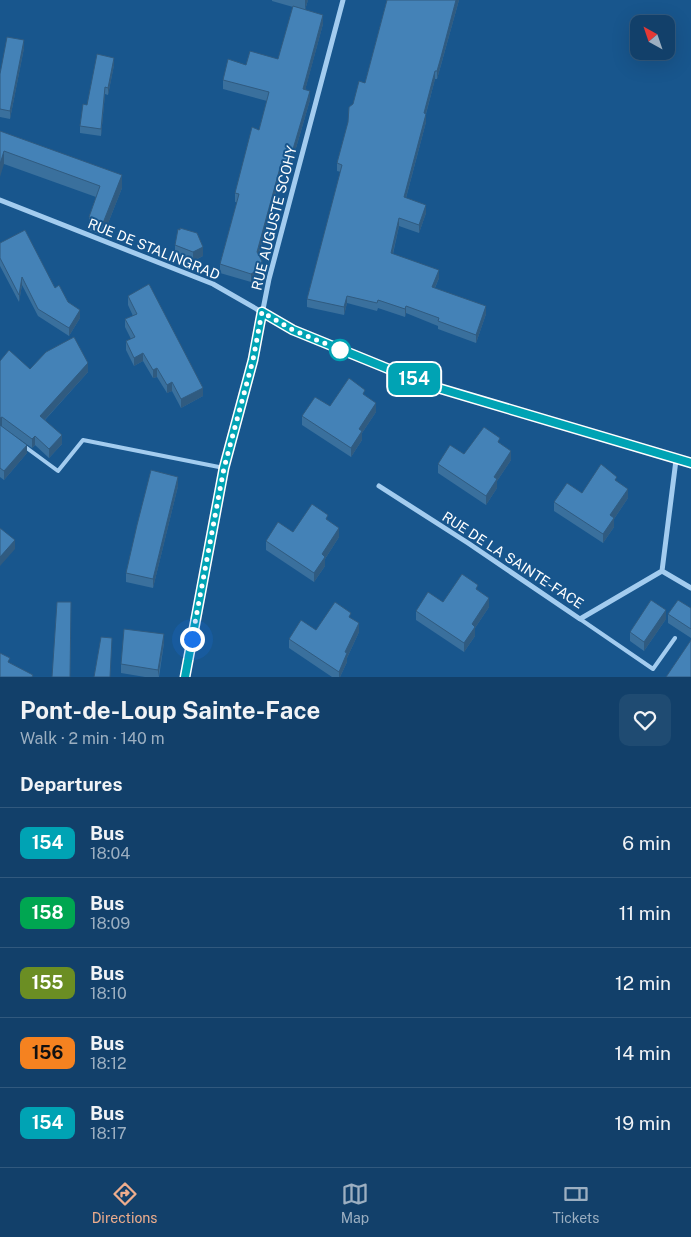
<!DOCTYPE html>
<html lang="en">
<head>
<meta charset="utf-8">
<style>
  :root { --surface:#12406a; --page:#1f4b72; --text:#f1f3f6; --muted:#9cafc1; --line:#31597e; --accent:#eead8d }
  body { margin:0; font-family:"Public Sans",sans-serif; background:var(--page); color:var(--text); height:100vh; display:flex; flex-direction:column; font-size:19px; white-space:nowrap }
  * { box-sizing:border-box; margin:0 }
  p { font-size:16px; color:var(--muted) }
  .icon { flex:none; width:28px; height:28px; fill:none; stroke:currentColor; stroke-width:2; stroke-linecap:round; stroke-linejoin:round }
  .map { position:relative; height:677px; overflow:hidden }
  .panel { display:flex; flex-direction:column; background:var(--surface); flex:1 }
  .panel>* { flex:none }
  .badge { padding:0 10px; border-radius:8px; font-size:18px; line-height:32px }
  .needle { width:32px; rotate:320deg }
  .fabs { position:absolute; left:630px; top:15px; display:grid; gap:10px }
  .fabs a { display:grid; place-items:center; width:45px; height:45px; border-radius:10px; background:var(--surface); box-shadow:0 5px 20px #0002,0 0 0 1px var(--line); font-size:25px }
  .you { position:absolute; width:25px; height:25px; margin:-12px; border:4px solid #fff; border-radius:50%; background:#1a73e8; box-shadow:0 0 0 8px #1a73e833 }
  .map>.badge { position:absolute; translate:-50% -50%; box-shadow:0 0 0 2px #fff }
  h2 { padding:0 20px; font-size:19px; line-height:45px }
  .round { display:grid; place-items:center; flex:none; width:52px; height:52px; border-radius:10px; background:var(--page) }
  .head { display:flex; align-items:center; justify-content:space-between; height:85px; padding:0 20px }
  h1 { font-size:24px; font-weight:700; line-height:38px }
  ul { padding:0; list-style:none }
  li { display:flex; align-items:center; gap:15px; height:70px; padding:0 20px; border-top:1px solid var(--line) }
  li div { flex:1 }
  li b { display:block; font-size:19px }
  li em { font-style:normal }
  li .badge { min-width:55px; font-weight:700; text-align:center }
  .tab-bar { display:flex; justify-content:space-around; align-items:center; height:70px; border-top:1px solid var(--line); background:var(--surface); font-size:14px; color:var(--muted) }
  .tab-bar a { display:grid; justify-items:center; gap:2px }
  .tab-bar .selected { color:var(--accent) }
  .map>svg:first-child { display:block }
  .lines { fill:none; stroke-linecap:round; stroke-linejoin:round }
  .lane { stroke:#a3ccef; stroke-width:4 }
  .street { stroke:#a3ccef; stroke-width:5 }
  .wall { fill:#3a709d }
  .shaded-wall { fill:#305b80 }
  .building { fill:#4482b7; stroke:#305b80 }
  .line-casing { stroke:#fff; stroke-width:11 }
  .line { stroke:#00a3b4; stroke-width:8 }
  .walk { stroke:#fff; stroke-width:5; stroke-dasharray:0 9 }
  .stop-dot { fill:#fff; stroke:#00a3b4; stroke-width:2.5 }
  .labels { text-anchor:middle; stroke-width:4; stroke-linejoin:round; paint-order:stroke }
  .street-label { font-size:14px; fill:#fff; stroke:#18568d }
</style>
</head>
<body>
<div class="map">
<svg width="691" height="677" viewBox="0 0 691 677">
  <rect width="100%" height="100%" fill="#18568d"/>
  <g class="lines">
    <path class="lane" d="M24,446L58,471L83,440L224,468
      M580,619L653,669L675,638"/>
    <path class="street" d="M0,200L213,284L293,330L427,385L691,463
      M676,460L662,571L691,588
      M379,486L468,543L580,619L662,571
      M185,677L224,468L253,360L269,279L343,0"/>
  </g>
  <path class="wall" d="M272,0H308L305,10L323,24L305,90L310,100L296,148L288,175L281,173L259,255L262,270L259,278L251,282L220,273V264L237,202H235V193L259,130L267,101L223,89V80L278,59L293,7L272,1Z
    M387,0H459L441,65L437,79H435L426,114V122L406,198L426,213L419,233L399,226L393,254L439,278L435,288L486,314L476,343L438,329V326L406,313L405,317L378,308L377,311L347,303L344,315L307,307V299L341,172L337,171V163L353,104L365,83Z
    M24,48L10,119L0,117V74Z
    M114,65L108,95L105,94L101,136L80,133V126L87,105Z
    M0,131L122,188L103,236L89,230V217L96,197L4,164Z
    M0,243L55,288L80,318L69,336L38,316L22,285L19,302L0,266Z
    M175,245L203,256L193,261L175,254Z
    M128,296L203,396L181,408L172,391L167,393L157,377L153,378L143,361L134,366L126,350V341L131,339L125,327V319L133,316L128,305Z
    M0,361L30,369L88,372L45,420L62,444L49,458L35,445L32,448L1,426L27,453L4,480L0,477Z
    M365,395L376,412L362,433V440L351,457L302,425V416Z
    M500,443L511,460L497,481V488L486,505L438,473V464L464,454Z
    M617,482L628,498L614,519V527L603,543L554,511V502Z
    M178,486L153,588L126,582V573Z
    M328,520L339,537L325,559V566L314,582L266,550V541Z
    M478,590L489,607L475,628V636L464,652L416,620V611Z
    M691,608V638L668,623V614Z
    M351,618L359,632L347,658V662L340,677H332L289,648V639Z
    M666,619L644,651L630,641V632Z
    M164,643L159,677H145L121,673V664Z"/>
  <path class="shaded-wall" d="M305,0H308L305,10Z
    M456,0H459L437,79V71Z
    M323,15V24L303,98V89Z
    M24,40V48L10,119V111Z
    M114,58V65L108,95V88Z
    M435,71V79L424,121V113Z
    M105,87V94L101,136V129Z
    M310,91V100L288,175V166Z
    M426,114V122L404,205V197Z
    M4,151V164L0,177V164Z
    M281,164V173L257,260V252Z
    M122,175V188L103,236V223Z
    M426,205V213L419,233V225Z
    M399,218V226L391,261V253Z
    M203,247V256L193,261V252Z
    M262,261V270L259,278L251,282V274Z
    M439,270V278L432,294V287Z
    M22,277V285L19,302V295Z
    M347,296V303L344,315V307Z
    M406,306V313L405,317V309Z
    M486,306V314L476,343V335Z
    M80,310V318L69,336V328Z
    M143,353V361L134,366V358Z
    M88,363V372L40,425V416Z
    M157,368V377L153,378V370Z
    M172,382V391L167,393V385Z
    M203,388V396L181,408V399Z
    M376,403V412L362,433V440L351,457V448L359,429Z
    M2,417V426H0V418Z
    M62,435V444L49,458V449Z
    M35,436V445L32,448V439Z
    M27,445V453L4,480V471Z
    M511,451V460L497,481V488L486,505V496L494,477Z
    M178,477V486L153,588V579Z
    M628,489V498L614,519V527L603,543V534L610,515Z
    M339,528V537L325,559V566L314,582V573L322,554Z
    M15,540V549L0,566V557Z
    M489,598V607L475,628V636L464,652V643L472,624Z
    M666,610V619L644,651V642Z
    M359,623V632L347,658V662L340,677H339V672L345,652Z
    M164,634V643L158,677V670Z"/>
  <path class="building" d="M387,0H456L441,57L437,71H435L424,113L426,114L404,197L426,205L419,225L399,218L391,253L439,270L432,287L486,306L476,335L438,321L439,318L406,306L405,309L378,300L377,303L347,296L344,307L307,299L342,165L337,163L348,122L349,107L353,104L359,81L365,83Z
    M293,6L323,15L303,89L310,91L296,139L288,166L281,164L257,252L262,261L259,269L251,274L220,264L239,194L235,193L252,127L259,130L269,92L223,80L228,59L246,65L250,51L278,59Z
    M7,37L24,40L10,111L0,109V74Z
    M97,54L114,58L108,88L105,87L101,129L80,126L83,104L87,105Z
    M0,131L122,175L103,223L89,217L100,186L4,151L0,164Z
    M180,228L197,233L203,247L193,252L175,245L178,229L180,230Z
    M25,230L55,288L59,285L68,302L80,310L69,328L38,309L22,277L19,295L0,258V243Z
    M149,284L203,388L181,399L172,382L167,385L157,368L153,370L143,353L134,358L126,341L135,337L125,319L137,314L128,296Z
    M74,337L88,363L40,416L62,435L49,449L35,436L32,439L2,417L0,418V361L9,350L30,369L46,352Z
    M349,378L365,390L363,394L376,403L359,429L362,431L351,448L302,416L315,397L330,406Z
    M0,425L27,445L4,471L0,468Z
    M484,427L500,438L498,442L511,451L494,477L497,479L486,496L438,464L450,445L464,454Z
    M601,464L617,477L615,480L628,489L610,515L614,518L603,534L554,502L567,483L582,493Z
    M151,470L178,477L153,579L126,573L137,525Z
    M312,504L328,515L326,519L339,528L322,554L325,557L314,573L266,541L278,522L293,532Z
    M0,528L15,540L0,557Z
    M462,574L478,585L476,589L489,598L472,624L475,627L464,643L416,611L428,592L443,602Z
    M651,600L666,610L644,642L630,632Z
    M678,600L691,608V629L668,614Z
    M57,602H71L70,677H52Z
    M335,602L351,613L349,617L359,623L345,652L347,653L339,672L289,639L301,620L316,630Z
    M124,629L164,634L158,670L121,664Z
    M101,637L112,638L110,677H94Z
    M691,640V677H666Z
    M0,653L10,658L8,662L33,675L32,677H0Z"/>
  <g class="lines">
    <g class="line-casing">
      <path id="line" d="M185,677L224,468L253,360L262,312L293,330L428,385L691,463"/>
    </g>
    <use href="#line" class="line"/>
    <path class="walk" d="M192,639L224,468L253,360L262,312L293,330L343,351L340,350"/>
  </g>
  <circle class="stop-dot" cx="340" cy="350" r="10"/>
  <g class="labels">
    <g class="street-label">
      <text transform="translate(274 218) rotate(-76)" y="5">RUE AUGUSTE SCOHY</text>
      <text transform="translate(154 249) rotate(22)" y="5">RUE DE STALINGRAD</text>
      <text transform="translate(513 560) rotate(33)" y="5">RUE DE LA SAINTE-FACE</text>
    </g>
  </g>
</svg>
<div class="fabs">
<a><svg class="needle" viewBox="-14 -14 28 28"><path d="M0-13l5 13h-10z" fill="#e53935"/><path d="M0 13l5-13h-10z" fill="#9cafc1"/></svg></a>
</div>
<div class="you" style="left:192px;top:639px"></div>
<b class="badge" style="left:414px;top:379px;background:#00a3b4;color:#fff">154</b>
</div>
<section class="panel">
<div class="head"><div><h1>Pont-de-Loup Sainte-Face</h1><p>Walk · 2 min · 140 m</p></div><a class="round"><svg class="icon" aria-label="heart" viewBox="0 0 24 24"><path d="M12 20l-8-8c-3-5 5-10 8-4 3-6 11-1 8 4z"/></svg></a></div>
<h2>Departures</h2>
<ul>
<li><span class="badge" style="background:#00a3b4;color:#fff">154</span><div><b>Bus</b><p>18:04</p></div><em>6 min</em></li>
<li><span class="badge" style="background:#00a651;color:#fff">158</span><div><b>Bus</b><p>18:09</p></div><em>11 min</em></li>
<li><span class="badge" style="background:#6b8e23;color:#fff">155</span><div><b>Bus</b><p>18:10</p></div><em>12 min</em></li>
<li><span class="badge" style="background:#f58220;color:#111">156</span><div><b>Bus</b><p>18:12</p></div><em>14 min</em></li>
<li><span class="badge" style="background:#00a3b4;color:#fff">154</span><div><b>Bus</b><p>18:17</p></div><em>19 min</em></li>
</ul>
</section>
<nav class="tab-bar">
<a class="selected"><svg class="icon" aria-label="directions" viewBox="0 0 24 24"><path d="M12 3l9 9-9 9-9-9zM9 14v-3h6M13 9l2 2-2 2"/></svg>Directions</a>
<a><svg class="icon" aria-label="map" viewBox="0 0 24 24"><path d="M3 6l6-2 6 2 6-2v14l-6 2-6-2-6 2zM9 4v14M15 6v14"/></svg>Map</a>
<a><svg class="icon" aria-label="tickets" viewBox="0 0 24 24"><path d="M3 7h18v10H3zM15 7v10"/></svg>Tickets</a>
</nav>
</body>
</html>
